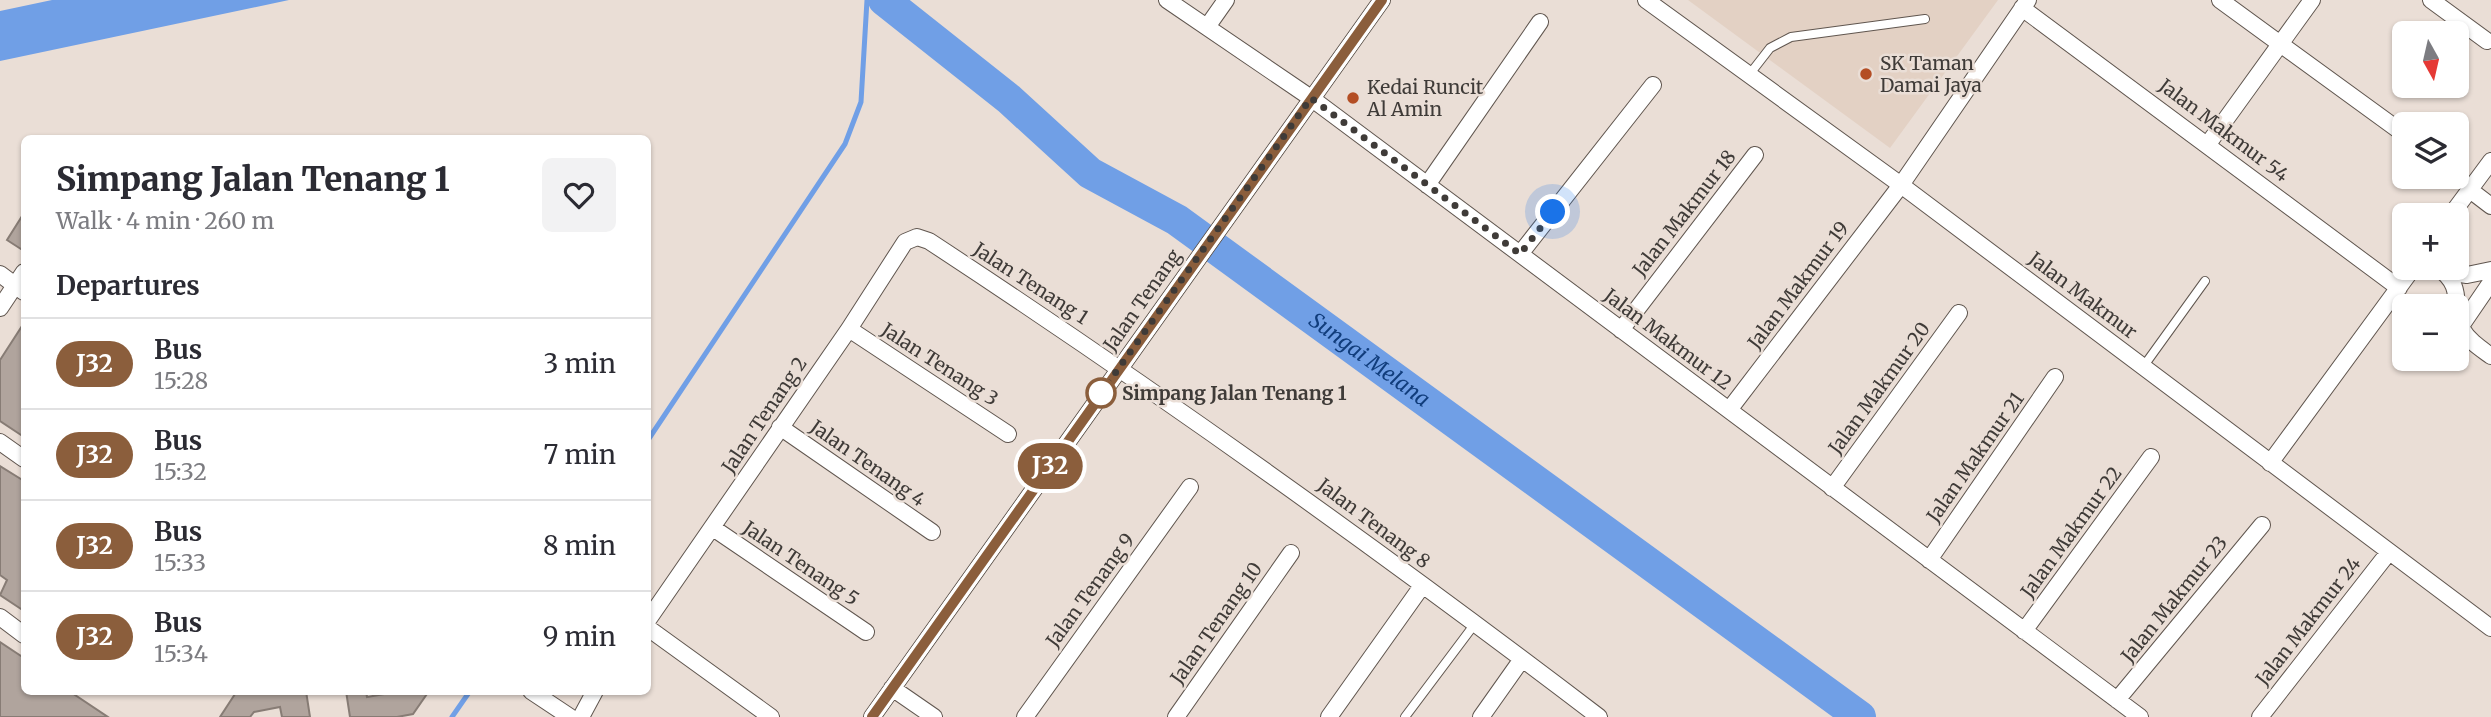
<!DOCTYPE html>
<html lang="en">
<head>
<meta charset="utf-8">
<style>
  :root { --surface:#fff; --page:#f2f2f3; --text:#2b2b33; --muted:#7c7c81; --line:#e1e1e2 }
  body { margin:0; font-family:Merriweather,serif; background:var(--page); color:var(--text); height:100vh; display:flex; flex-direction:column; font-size:26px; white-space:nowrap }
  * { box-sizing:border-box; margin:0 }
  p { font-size:23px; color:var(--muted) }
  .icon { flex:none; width:38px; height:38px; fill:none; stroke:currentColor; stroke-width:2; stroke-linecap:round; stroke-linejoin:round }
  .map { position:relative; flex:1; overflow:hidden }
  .side { position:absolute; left:21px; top:135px; width:630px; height:560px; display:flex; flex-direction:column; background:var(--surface); border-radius:10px; box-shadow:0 2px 5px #0004 }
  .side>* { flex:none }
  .badge { padding:0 14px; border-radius:23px; font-size:24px; line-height:46px }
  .needle { width:46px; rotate:172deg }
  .buttons { position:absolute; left:2392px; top:21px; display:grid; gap:14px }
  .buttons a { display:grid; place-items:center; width:77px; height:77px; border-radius:10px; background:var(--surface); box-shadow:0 2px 5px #0004; font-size:35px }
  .you { position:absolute; width:35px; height:35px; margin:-18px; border:5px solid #fff; border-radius:50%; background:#1a73e8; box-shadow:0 0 0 10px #1a73e833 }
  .map>.badge { position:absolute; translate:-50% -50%; box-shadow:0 0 0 4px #fff }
  h2 { padding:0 35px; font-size:26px; line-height:63px }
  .round { display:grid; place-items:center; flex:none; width:74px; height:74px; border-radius:10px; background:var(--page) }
  .overview { display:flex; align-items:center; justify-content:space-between; height:119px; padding:0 35px }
  h1 { font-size:33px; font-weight:800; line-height:52px }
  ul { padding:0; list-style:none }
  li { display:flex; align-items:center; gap:21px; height:91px; padding:0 35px; border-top:2px solid var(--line) }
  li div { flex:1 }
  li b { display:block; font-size:26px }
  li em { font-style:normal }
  li .badge { min-width:77px; font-weight:700; text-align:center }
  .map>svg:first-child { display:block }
  .built { fill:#e3d1c4 }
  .water { fill:#709fe6 }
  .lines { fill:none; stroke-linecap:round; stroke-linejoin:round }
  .stream { stroke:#709fe6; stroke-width:5 }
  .river { stroke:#709fe6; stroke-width:32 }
  .building { fill:#b0a49d; stroke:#877c75; stroke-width:2 }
  .lane-casing { stroke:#60564f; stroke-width:10 }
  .street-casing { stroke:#60564f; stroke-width:18 }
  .lane { stroke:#fff; stroke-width:8 }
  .street { stroke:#fff; stroke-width:16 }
  .line-casing { stroke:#fff; stroke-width:16 }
  .line { stroke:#8b5e3c; stroke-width:10 }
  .walk { stroke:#3f3b38; stroke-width:7; stroke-dasharray:0 12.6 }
  .poi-dot { fill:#b44e24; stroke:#eaded6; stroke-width:2.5 }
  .stop-dot { fill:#fff; stroke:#8b5e3c; stroke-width:3.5 }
  .labels { text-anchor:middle; stroke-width:5; stroke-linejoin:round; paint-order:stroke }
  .poi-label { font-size:19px; fill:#3f3b38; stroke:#eaded6; text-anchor:start }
  .street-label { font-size:19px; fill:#3f3b38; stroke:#eaded6 }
  .stop-label { font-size:19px; font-weight:bold; fill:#3f3b38; stroke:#eaded6; text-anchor:start }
  .water-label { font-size:21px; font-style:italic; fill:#113d7c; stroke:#eaded6 }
</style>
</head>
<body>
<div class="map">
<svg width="2491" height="717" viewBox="0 0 2491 717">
  <rect width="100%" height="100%" fill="#eaded6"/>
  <path class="built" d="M1688,0H1998L1890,148Z"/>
  <path class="water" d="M52,0H289L0,61V11Z"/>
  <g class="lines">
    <path class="stream" d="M648,440L845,144L861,102L867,0
      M452,717L470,691"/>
    <path class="river" id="s1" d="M884,0L1009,99L1090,173L1177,220L1860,717"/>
  </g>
  <path class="building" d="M24,213V251L7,240Z
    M24,323V437L0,421V360Z
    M0,466L24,481V611L0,595L7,580L0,575Z
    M0,642L24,658V691H69L108,717H0Z
    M237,691H306L310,717H282L280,707L254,712L250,717H220Z
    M346,691H366L367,697L401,691H429L413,714L397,717H350Z"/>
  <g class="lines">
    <g class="lane-casing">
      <path id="lane" d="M1749,75L1770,48L1791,37L1925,19
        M2143,367L2205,281
        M1405,717L1474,625"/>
    </g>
    <g class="street-casing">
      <path id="street" d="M1167,0L1311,98L2140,717
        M1646,0L1901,185L2491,628
        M2220,0L2404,134
        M2431,0L2487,41
        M2022,8L2399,288
        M1207,27L1226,0
        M2208,144L2312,0
        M1427,185L1540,22
        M2470,190L2491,206
        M2451,215L2491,161
        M1520,254L1653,85
        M2438,268C2466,287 2451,307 2462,329C2469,341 2480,348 2491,356
        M2442,271L2467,275L2491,270
        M0,274L24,292
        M0,308L24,272
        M2461,326L2491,282
        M849,329L1008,434
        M1621,330L1755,155
        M1729,410L1901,185L2028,0
        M780,427L932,532
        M0,442L24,459
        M2270,463L2413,268
        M1832,488L1959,313
        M713,528L866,632
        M1929,560L2055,377
        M0,617L24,635
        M648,620L849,329L905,242L917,237L929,241C1159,392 1381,551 1599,717
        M648,628L771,717
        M2024,631L2151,457
        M892,688L934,717
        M531,691L570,717
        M2117,700L2262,525
        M581,717L595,691
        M872,717L1382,0
        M1025,717L1190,487
        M1176,717L1291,553
        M1329,717L1422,586
        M1481,717L1522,659
        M2260,717L2389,552"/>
    </g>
    <use href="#lane" class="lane"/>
    <use href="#street" class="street"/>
  </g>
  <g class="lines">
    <g class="line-casing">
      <path id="line" d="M872,717L1382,0"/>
    </g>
    <use href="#line" class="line"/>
    <path class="walk" d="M1101,393L1311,98L1520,254L1553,212"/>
  </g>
  <g class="poi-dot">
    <circle cx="1866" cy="74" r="7"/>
    <circle cx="1353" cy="98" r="7"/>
  </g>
  <circle class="stop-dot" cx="1101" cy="393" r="14"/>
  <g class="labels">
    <g class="poi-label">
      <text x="1880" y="70">SK Taman<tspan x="1880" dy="22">Damai Jaya</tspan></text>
      <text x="1367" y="94">Kedai Runcit<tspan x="1367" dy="22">Al Amin</tspan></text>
    </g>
    <g class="street-label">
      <text transform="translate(2224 130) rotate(37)" y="7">Jalan Makmur 54</text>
      <text transform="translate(1684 213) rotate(-52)" y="7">Jalan Makmur 18</text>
      <text transform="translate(1031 283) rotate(33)" y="7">Jalan Tenang 1</text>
      <text transform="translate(1798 285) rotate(-53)" y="7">Jalan Makmur 19</text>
      <text transform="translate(2083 295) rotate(37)" y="7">Jalan Makmur</text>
      <text transform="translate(1142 300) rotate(-55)" y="7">Jalan Tenang</text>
      <text transform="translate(1668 339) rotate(37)" y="7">Jalan Makmur 12</text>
      <text transform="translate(940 364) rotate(33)" y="7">Jalan Tenang 3</text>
      <text transform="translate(1879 388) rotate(-54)" y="7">Jalan Makmur 20</text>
      <text transform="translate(764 415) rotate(-56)" y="7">Jalan Tenang 2</text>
      <text transform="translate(1975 457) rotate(-55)" y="7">Jalan Makmur 21</text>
      <text transform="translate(868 463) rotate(35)" y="7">Jalan Tenang 4</text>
      <text transform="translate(1374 523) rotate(37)" y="7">Jalan Tenang 8</text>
      <text transform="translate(2071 532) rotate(-54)" y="7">Jalan Makmur 22</text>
      <text transform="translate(801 563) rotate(34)" y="7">Jalan Tenang 5</text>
      <text transform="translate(1090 590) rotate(-54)" y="7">Jalan Tenang 9</text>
      <text transform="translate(2174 599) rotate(-51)" y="7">Jalan Makmur 23</text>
      <text transform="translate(2308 621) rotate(-52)" y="7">Jalan Makmur 24</text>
      <text transform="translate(1216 623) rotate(-55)" y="7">Jalan Tenang 10</text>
    </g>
    <g class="stop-label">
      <text x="1122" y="400">Simpang Jalan Tenang 1</text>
    </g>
    <g class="water-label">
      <text dy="7" stroke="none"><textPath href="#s1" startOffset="606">Sungai Melana</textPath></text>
    </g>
  </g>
</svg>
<div class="buttons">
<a><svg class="needle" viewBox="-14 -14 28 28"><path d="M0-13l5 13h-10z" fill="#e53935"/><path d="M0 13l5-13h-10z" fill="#7c7c81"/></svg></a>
<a><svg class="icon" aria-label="layers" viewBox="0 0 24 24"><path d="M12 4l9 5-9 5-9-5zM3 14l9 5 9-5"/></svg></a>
<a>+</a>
<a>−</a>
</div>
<div class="you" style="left:1553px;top:212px"></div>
<b class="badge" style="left:1050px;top:466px;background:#8b5e3c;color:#fff">J32</b>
<section class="side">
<div class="overview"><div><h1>Simpang Jalan Tenang 1</h1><p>Walk · 4 min · 260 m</p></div><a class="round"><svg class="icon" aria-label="heart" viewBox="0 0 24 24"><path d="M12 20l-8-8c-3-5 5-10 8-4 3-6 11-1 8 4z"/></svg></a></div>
<h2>Departures</h2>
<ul>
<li><span class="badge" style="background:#8b5e3c;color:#fff">J32</span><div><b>Bus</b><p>15:28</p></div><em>3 min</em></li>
<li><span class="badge" style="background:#8b5e3c;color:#fff">J32</span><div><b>Bus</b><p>15:32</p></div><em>7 min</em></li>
<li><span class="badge" style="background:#8b5e3c;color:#fff">J32</span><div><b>Bus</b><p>15:33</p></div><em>8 min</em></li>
<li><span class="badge" style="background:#8b5e3c;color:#fff">J32</span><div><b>Bus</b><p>15:34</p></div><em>9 min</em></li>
</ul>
</section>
</div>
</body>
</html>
